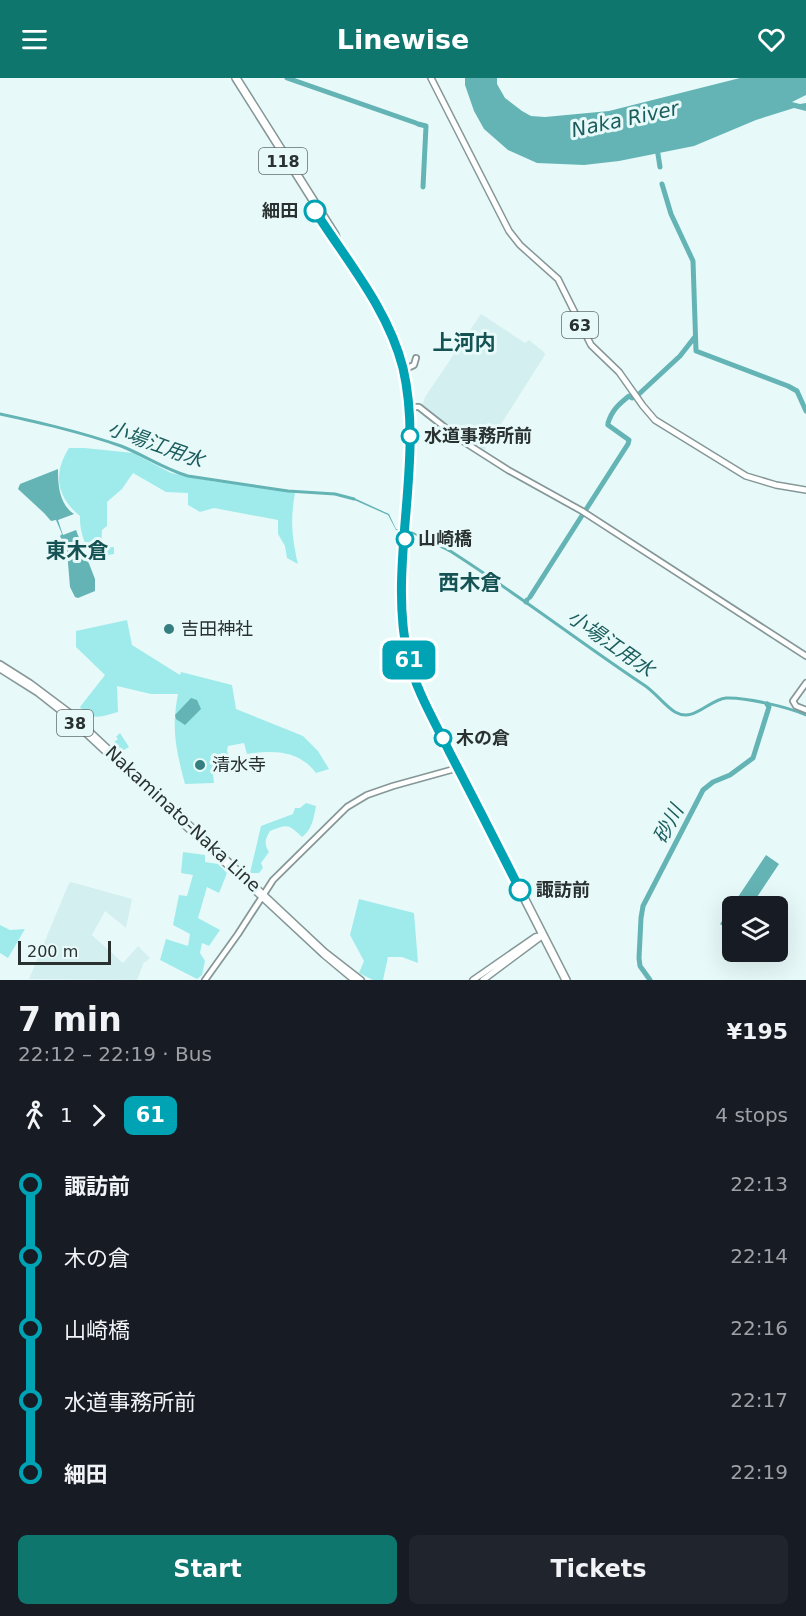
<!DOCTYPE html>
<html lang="en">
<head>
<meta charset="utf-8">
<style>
  :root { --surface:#171b24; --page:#20242c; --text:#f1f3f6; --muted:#9ea1a6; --accent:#0f766e }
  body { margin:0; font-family:"DejaVu Sans","Noto Sans JP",sans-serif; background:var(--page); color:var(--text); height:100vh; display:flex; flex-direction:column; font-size:22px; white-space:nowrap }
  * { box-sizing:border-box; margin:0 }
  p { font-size:20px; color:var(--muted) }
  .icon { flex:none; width:33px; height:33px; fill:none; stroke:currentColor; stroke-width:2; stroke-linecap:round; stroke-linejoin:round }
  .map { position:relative; height:902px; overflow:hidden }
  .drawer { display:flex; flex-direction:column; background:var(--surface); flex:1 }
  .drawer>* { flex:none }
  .badge { padding:0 12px; border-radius:9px; font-size:21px; line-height:39px }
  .tools { position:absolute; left:722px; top:818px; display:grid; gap:12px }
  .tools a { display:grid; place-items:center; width:66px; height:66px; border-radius:9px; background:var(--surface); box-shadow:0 6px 24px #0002; font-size:30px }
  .scale { position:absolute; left:18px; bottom:15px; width:93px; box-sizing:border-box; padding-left:6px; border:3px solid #2a3131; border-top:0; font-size:16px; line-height:21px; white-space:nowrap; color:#2a3131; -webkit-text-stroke:4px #e7faf9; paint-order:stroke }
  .map>.badge { position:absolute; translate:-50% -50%; box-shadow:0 0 0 3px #fff }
  .legs { display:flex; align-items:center; gap:9px; height:66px; padding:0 18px; font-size:20px }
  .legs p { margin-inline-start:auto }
  .overview { display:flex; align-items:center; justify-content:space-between; height:102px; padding:0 18px }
  h1 { font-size:33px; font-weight:700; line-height:45px }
  .action { display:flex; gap:12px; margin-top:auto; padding:12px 18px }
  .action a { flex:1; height:69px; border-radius:9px; background:var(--accent); color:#fff; font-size:24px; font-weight:700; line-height:69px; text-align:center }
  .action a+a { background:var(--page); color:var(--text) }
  ul { padding:0 18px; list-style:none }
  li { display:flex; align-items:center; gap:21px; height:72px; font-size:22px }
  li i { display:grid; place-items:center; width:9px; height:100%; margin:0 8px; background:currentColor }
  li i::after { content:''; width:15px; height:15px; margin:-8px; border:4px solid; border-radius:50%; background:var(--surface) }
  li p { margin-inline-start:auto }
  li:first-child i { background:linear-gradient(#0000 50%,currentColor 0) }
  li:last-child i { background:linear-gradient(currentColor 50%,#0000 0) }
  header { display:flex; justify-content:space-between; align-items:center; height:78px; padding:0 18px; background:var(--accent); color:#fff; font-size:27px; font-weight:700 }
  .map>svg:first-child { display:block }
  .built { fill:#d4efef }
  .green { fill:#9febeb }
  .water { fill:#65b4b5 }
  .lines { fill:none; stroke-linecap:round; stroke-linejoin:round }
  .canal { stroke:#65b4b5; stroke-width:3 }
  .river { stroke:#65b4b5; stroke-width:5 }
  .secondary-casing { stroke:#869797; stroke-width:8 }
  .primary-casing { stroke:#869797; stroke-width:8 }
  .highway-casing { stroke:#869797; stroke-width:10 }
  .secondary { stroke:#fff; stroke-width:4.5 }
  .primary { stroke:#fff; stroke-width:5 }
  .highway { stroke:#fff; stroke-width:7 }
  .line-1-casing { stroke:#fff; stroke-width:14 }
  .line-1 { stroke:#00a3b4; stroke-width:9 }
  .stop-1-dot { fill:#fff; stroke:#00a3b4; stroke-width:3 }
  .poi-dot { fill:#367f80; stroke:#e7faf9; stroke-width:2 }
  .labels { text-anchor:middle; stroke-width:6; stroke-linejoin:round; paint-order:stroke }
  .shield { fill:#e7faf9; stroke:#636d6d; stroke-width:1.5 }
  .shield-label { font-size:16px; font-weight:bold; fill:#2a3131 }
  .stop-label { font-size:18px; font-weight:bold; fill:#2a3131; stroke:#e7faf9; text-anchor:start }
  .poi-label { font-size:18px; fill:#2a3131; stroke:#e7faf9; text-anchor:start }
  .street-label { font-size:18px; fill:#2a3131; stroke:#e7faf9 }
  .water-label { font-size:20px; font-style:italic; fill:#1b5d5e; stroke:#e7faf9 }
  .quarter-label { font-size:21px; font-weight:bold; fill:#155253; stroke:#e7faf9 }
</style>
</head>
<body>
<header><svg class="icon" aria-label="menu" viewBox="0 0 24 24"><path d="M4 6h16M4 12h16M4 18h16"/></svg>Linewise<svg class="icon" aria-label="heart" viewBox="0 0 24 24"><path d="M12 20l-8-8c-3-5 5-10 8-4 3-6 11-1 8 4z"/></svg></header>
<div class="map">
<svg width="806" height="902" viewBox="0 0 806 902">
  <rect width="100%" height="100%" fill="#e7faf9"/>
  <path class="built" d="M481,236L525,265L529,262L544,274L545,277L484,373L439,343L422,328L425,319Z
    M71,804L132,821L126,850L105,833L92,857L123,885L138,868L150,880L146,884H144L137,902L29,901L69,805Z"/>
  <path class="green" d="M69,370H85L133,375L171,395L217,404L251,406L295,415C290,443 292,459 298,486L287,480L285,468L278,456V442L214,430L200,434L188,427V415L166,414L133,395L122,411L107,424V448L102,452L101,469H114V476L101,478L96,483C86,473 79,452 80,438C56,419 53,395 69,370Z
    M127,542L132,567L180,597L181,594L232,607L236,631L303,658L318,673L329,691L316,695C299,672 273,672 247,676L244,665L228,668L227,673L230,682L212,688L214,705L185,706C176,672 171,651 178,616H151L117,608L118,634C104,638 90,644 80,629L105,597L76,569V553Z
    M120,655L129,669L119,675L114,670L116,667L114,664L118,661L116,659Z
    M306,725L316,728C314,739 312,752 302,759C288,746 288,746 270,753C265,761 264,766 269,774L261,785L263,790L259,795H250L261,748L293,736L295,730H300Z
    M183,774L205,777V784L218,786L227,795L219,815L207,809L198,840L220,852L209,868L202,865L200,875L205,883L202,897L197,901L160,882L166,861L188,868L190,856L173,847L179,817L187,818L193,797L181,795Z
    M359,821L414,835L418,885L402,879H388L383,902H373L359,895L364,883L350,857Z
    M0,847L10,852L25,851L8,880L0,875Z"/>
  <path class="water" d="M465,0H497V6L505,20L522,33L531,38L545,39L609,33L740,0H806V17L792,24L800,26L806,25V33L794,30L756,42L694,68L619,83L584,87L537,85L508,72L484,51L474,33L465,7Z
    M58,391C58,407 59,426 74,436L58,442L63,457L76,452L95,501V513L78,520L75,519L70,509L67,473L60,458L62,456L56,442L51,443L44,435L18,411L20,406Z
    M352,419L389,436L396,451L409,452L450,472L449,474L409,454L396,452L388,437L352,421Z
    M191,620L197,622L201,631L185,647L176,641L175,637Z
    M766,777L779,786L751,828H732V854L720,846Z"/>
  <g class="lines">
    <path class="canal" d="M0,336C41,345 81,354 121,368C144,377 164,391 188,398L288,413L335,416L354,421
      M447,471C515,514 578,563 644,607C655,614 665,628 675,634C694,645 708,622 726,620C745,619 788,629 806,637"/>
    <path class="river" d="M287,0L416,45
      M418,46L426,48L423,109
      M657,70L660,89
      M662,106L671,136L693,183L696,273L788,308L797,313L806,333
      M639,316L680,278L694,260
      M608,345C612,332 619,326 629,318L632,320L634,319
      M585,433L628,366L629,362L608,347
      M530,519L583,436
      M526,524L527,522
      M650,902L640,888L639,880L641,840L643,828L703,712L713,704L730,697L753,680L769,629L767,626"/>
    <g class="secondary-casing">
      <path id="secondary" d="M403,292L414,287L416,280
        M409,329H419L461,362L508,392L582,433L806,578
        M806,605L793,623L796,628L806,632
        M205,902L238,856L273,802L347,729L367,717L393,708L458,690"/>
    </g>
    <g class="primary-casing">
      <path id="primary" d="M431,0L509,153L520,167L558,201L591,267L619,294L643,328L655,342L746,398L776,407L806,412
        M0,586L30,605L70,635L325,874L361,902
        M0,591L38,615L66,637L324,877L354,902
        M473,902L535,859L543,857
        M483,902L542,858"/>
    </g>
    <g class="highway-casing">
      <path id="highway" d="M236,0L335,157L337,164L381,234L393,261L403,292L408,322L410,347L402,521L403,547L413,595L432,639L566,902"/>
    </g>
    <use href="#secondary" class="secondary"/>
    <use href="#primary" class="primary"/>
    <use href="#highway" class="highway"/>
  </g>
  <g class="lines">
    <g class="line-1-casing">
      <path id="line-1" d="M315,133C347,183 388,231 403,290C425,384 387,487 408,579C416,613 435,644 450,675C474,721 497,766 520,812"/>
    </g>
    <use href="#line-1" class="line-1"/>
  </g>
  <g class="stop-1-dot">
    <circle cx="315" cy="133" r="10"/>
    <circle cx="410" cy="358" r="8"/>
    <circle cx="405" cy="461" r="8"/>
    <circle cx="443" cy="660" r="8"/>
    <circle cx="520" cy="812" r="10"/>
  </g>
  <g class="poi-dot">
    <circle cx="169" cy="551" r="6"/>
    <circle cx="200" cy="687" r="6"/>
  </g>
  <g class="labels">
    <g class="shield">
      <rect x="259" y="70" width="48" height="26" rx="4.5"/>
      <rect x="562" y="234" width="36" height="26" rx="4.5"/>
      <rect x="57" y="632" width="36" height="26" rx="4.5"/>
    </g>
    <g class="shield-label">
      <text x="283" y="89">118</text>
      <text x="580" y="253">63</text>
      <text x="75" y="651">38</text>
    </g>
    <g class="stop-label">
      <text x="298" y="139" text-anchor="end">細田</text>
      <text x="424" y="364">水道事務所前</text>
      <text x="418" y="467">山崎橋</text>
      <text x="456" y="666">木の倉</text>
      <text x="536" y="818">諏訪前</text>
    </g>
    <g class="poi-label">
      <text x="181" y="557">吉田神社</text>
      <text x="212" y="693">清水寺</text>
    </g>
    <g class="street-label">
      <text transform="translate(183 741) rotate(43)" y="6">Nakaminato-Naka Line</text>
    </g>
    <g class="water-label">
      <text transform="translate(625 41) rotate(-12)" y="7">Naka River</text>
      <text transform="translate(156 366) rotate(20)" y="7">小場江用水</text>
      <text transform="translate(611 565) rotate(35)" y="7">小場江用水</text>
      <text transform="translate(668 746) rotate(-62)" y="7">砂川</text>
    </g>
    <g class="quarter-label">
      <text x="464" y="272">上河内</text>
      <text x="77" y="480">東木倉</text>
      <text x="470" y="512">西木倉</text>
    </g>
  </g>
</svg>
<div class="tools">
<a><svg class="icon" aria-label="layers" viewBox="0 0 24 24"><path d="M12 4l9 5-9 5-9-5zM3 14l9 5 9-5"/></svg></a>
</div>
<div class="scale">200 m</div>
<b class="badge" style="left:409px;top:582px;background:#00a3b4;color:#fff">61</b>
</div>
<section class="drawer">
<div class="overview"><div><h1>7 min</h1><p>22:12 – 22:19 · Bus</p></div><b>¥195</b></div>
<div class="legs"><svg class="icon" aria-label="walk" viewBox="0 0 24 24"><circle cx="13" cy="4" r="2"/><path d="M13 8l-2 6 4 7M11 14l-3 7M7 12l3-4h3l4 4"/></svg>1<svg class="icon" aria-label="forward" viewBox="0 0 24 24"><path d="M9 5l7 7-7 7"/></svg><b class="badge" style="background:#00a3b4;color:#fff">61</b><p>4 stops</p></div>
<ul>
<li><i style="color:#00a3b4"></i><b>諏訪前</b><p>22:13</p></li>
<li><i style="color:#00a3b4"></i><span>木の倉</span><p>22:14</p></li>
<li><i style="color:#00a3b4"></i><span>山崎橋</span><p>22:16</p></li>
<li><i style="color:#00a3b4"></i><span>水道事務所前</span><p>22:17</p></li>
<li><i style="color:#00a3b4"></i><b>細田</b><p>22:19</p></li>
</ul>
<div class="action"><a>Start</a><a>Tickets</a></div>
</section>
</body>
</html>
